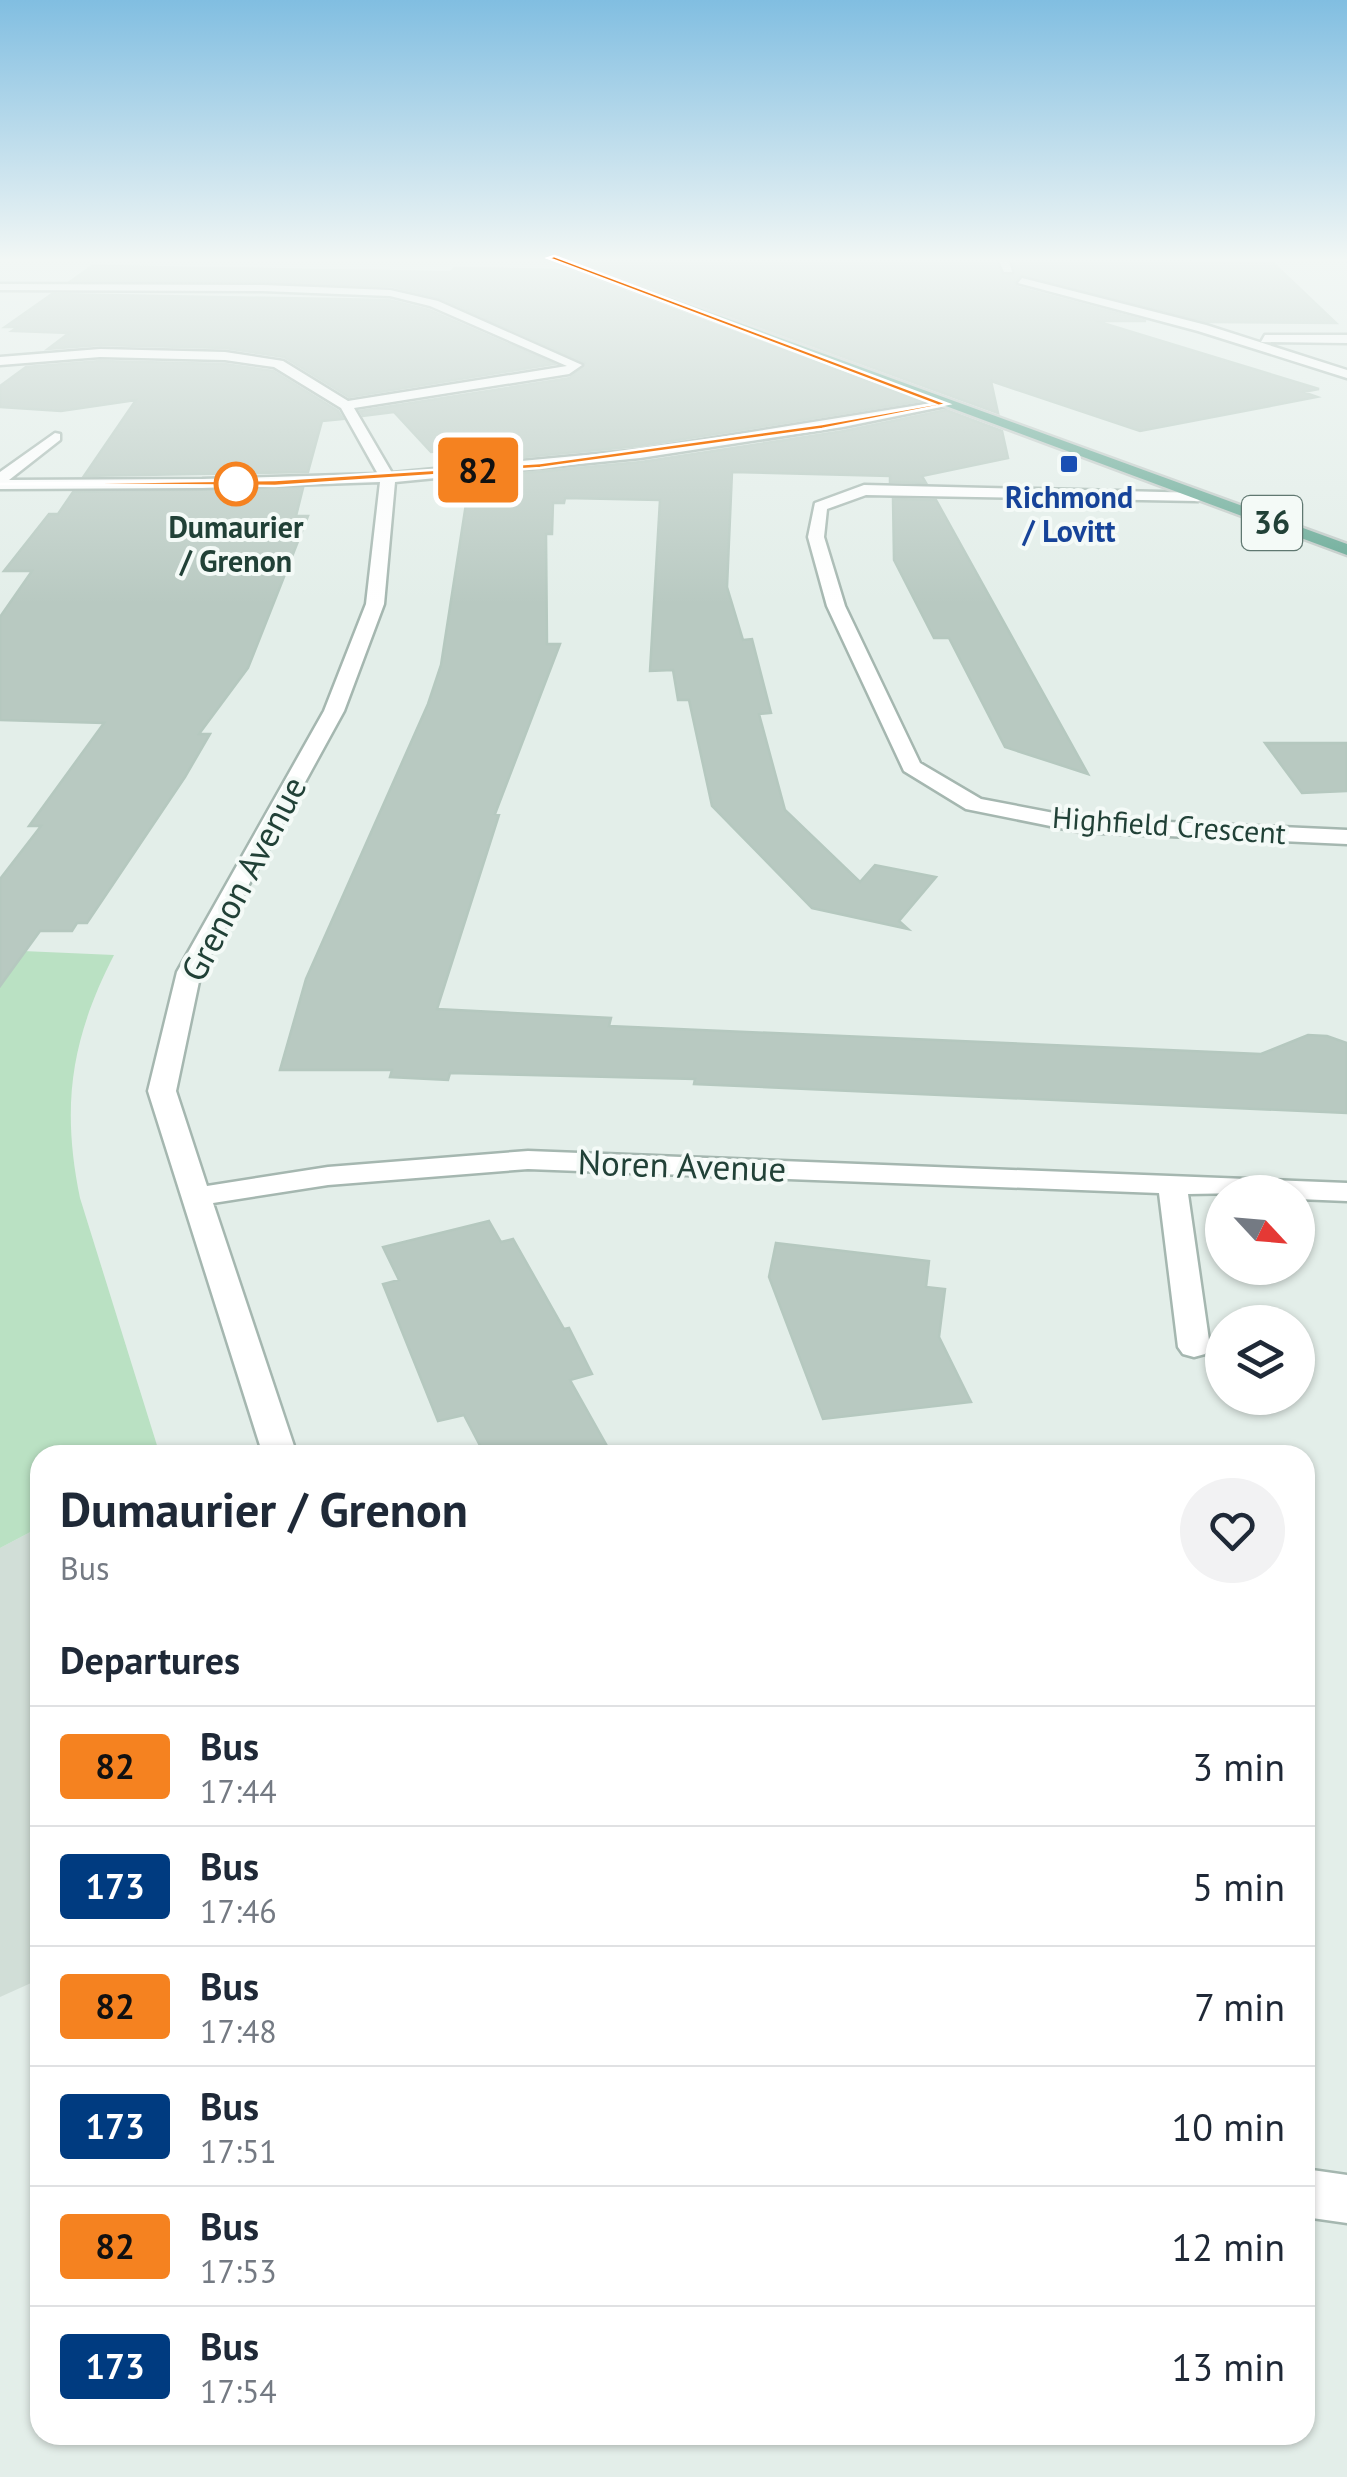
<!DOCTYPE html>
<html lang="en">
<head>
<meta charset="utf-8">
<style>
  :root { --surface:#fff; --page:#f2f2f3; --text:#1f2937; --muted:#747a83; --line:#e0e1e3 }
  body { margin:0; font-family:"PT Sans",sans-serif; background:var(--page); color:var(--text); height:100vh; display:flex; flex-direction:column; font-size:38px; white-space:nowrap }
  * { box-sizing:border-box; margin:0 }
  p { font-size:32px; color:var(--muted) }
  .icon { flex:none; width:55px; height:55px; fill:none; stroke:currentColor; stroke-width:2; stroke-linecap:round; stroke-linejoin:round }
  .map { position:relative; flex:1; overflow:hidden }
  .sheet { position:absolute; left:30px; top:1445px; width:1285px; height:1000px; display:flex; flex-direction:column; background:var(--surface); border-radius:30px; box-shadow:0 2px 8px #0004 }
  .sheet>* { flex:none }
  .badge { padding:0 20px; border-radius:8px; font-size:35px; line-height:65px }
  .needle { width:65px; rotate:116deg }
  .buttons { position:absolute; left:1205px; top:1175px; display:grid; gap:20px }
  .buttons a { display:grid; place-items:center; width:110px; height:110px; border-radius:50%; background:var(--surface); box-shadow:0 2px 8px #0004; font-size:50px }
  .map>.badge { position:absolute; translate:-50% -50%; box-shadow:0 0 0 5px #fff }
  h2 { padding:0 30px; font-size:38px; line-height:90px }
  .round { display:grid; place-items:center; flex:none; width:105px; height:105px; border-radius:52px; background:var(--page) }
  .summary { display:flex; align-items:center; justify-content:space-between; height:170px; padding:0 30px }
  h1 { font-size:48px; font-weight:700; line-height:75px }
  ul { padding:0; list-style:none }
  li { display:flex; align-items:center; gap:30px; height:120px; padding:0 30px; border-top:2px solid var(--line) }
  li div { flex:1 }
  li b { display:block; font-size:38px }
  li em { font-style:normal }
  li .badge { min-width:110px; font-weight:700; text-align:center }
  .map>svg:first-child { display:block }
  .built { fill:#d1ded7 }
  .green { fill:#bae1c3 }
  .building { fill:#b8c9c1; stroke:#b5c8bf; stroke-width:2.5 }
  .lines { fill:none; stroke-linecap:round; stroke-linejoin:round }
  .minor-casing { stroke:#a5b7b0; stroke-width:5 }
  .major-casing { stroke:#c1cac7; stroke-width:5 }
  .minor { fill:#fff; fill-rule:evenodd }
  .major { fill:#64a793; fill-rule:evenodd }
  .line { fill:#f58220; stroke:#fff; stroke-width:2.5 }
  .transit-dot { fill:#1a4fb4; stroke:#f4faf7; stroke-width:4 }
  .stop-dot { fill:#fff; stroke:#f58220; stroke-width:5 }
  .labels { text-anchor:middle; stroke-width:8; stroke-linejoin:round; paint-order:stroke }
  .far-transit-label { font-size:30px; font-weight:bold; fill:#164399; stroke:#f4faf7 }
  .far-stop-label { font-size:30px; font-weight:bold; fill:#214137; stroke:#f4faf7 }
  .far-street-label { font-size:30px; fill:#214137; stroke:#f4faf7 }
  .shield { fill:#f4faf7; stroke:#607871; stroke-width:2.5 }
  .shield-label { font-size:32px; font-weight:bold; fill:#214137 }
  .street-label { font-size:35px; fill:#214137; stroke:#f4faf7 }
</style>
</head>
<body>
<div class="map">
<svg width="1347" height="2477" viewBox="0 0 1347 2477">
  <rect width="100%" height="100%" fill="#e3eee9"/>
  <path class="built" d="M40,1527V1979L0,1997V1548Z"/>
  <path class="green" d="M0,950L114,955C71,1039 61,1105 80,1198L160,1455H40V1527L0,1548Z"/>
  <path class="building" d="M571,258H994L1004,276L1015,274L1012,258L1273,263L1336,323L1208,322L1019,276L1014,283L1017,287L1146,321H1096L1319,389L1303,392L1317,397L1140,431L991,381L998,413Z
    M92,266L438,272H451L454,268L568,270L921,401L640,446L472,462L475,448L431,452L394,412L363,416L360,411L570,378L585,363L440,298L391,286L71,281Z
    M52,294L389,300L429,310L554,364L349,397L284,357L225,348L100,345L48,349L69,333L12,331L18,327H5Z
    M100,361L225,364L273,371L338,411L343,419L322,421L308,472L84,476L136,400L61,411L0,407V386L26,367Z
    M946,410L1002,431L1008,458L922,476L926,483L890,482V476L732,472L727,587L743,640L752,639L771,713L759,714L785,810L860,882L875,865L936,877L899,921L908,929L812,908L712,806L689,700H678L673,670L650,671L660,500L565,498L564,503H553L552,534H546L547,644H560L495,814L499,815L437,1009L611,1018L609,1026L1261,1054L1308,1035L1327,1036L1347,1043V1113L694,1084L695,1079L450,1073L448,1080L390,1077L392,1070H280L306,979L428,704L441,665L470,478L641,462L844,431Z
    M303,488L296,516H308L248,668L199,734H210L185,777L87,923H77L72,931H40L0,986V879L41,826H29L104,723L0,720V617L32,571H4L49,514H58L73,492Z
    M893,499L936,500L1088,774L1005,747L949,638H934L894,560Z
    M1265,743H1347V791L1302,793Z
    M489,1221L501,1242L513,1239L564,1329L569,1328L592,1374L570,1380L612,1455H485L464,1415L438,1421L383,1284L399,1280L383,1247Z
    M776,1243L929,1261L926,1287L945,1289L939,1337L971,1402L823,1419L769,1277Z"/>
  <g class="lines">
    <g class="minor-casing">
      <path id="minor" d="M998,258H1008L1012,272H1004Z
        M1022,278L1206,325L1347,370V378L1198,331L1018,283Z
        M0,284L263,285L390,290L438,301L582,365L569,374L354,408L392,473L640,450L944,401L951,405L843,427L640,458L395,482L384,604L344,711L201,972L176,1091L207,1186L328,1167L528,1151L1347,1183V1201L1298,1199V1192L1188,1194L1210,1347L1205,1354L1194,1357L1183,1354L1178,1347L1159,1193L528,1169L328,1185L213,1203L297,1455H263L148,1091L177,972L324,711L366,604L380,482L202,488L0,489V472L55,433L60,434V440L9,480L202,479L378,474L341,408L274,367L225,360L100,357L0,365V357L100,349L225,352L283,361L348,401L567,366L430,306L390,296L263,291L0,290Z
        M1265,335H1347V343L1261,342Z
        M864,485L1203,493V499L1198,501L866,495L827,509L824,537L845,606L920,763L981,799L1080,818L1347,830V844L1080,832L966,809L904,771L827,606L808,537L815,503Z
        M1305,2169L1347,2175V2223L1305,2217Z"/>
    </g>
    <g class="major-casing">
      <path id="major" d="M547,258H561L1347,544V555Z"/>
    </g>
    <use href="#minor" class="minor"/>
    <use href="#major" class="major"/>
  </g>
  <linearGradient id="sky" x2="0" y2="1"><stop stop-color="#81bee1"/><stop offset="0.43" stop-color="#f2f7f5"/><stop offset="1" stop-color="#f2f7f5" stop-opacity="0"/></linearGradient>
  <rect width="1347" height="604" fill="url(#sky)"/>
  <path class="line" d="M554,256L948,404L822,429L540,468L275,486L0,484L275,480L540,463L822,424L934,404L548,258Z"/>
  <rect class="transit-dot" x="1059" y="454" width="20" height="20" rx="5"/>
  <circle class="stop-dot" cx="236" cy="484" r="20"/>
  <g class="labels">
    <g class="far-transit-label">
      <text x="1069" y="508">Richmond<tspan x="1069" dy="34">/ Lovitt</tspan></text>
    </g>
    <g class="far-stop-label">
      <text x="236" y="538">Dumaurier<tspan x="236" dy="34">/ Grenon</tspan></text>
    </g>
    <g class="far-street-label">
      <text transform="translate(1169 826) rotate(4)" y="10">Highfield Crescent</text>
    </g>
    <rect class="shield" x="1242" y="496" width="60" height="54" rx="8"/>
    <g class="shield-label">
      <text x="1272" y="534">36</text>
    </g>
    <g class="street-label">
      <text transform="translate(244 879) rotate(-62)" y="12">Grenon Avenue</text>
      <text transform="translate(682 1166) rotate(2)" y="12">Noren Avenue</text>
    </g>
  </g>
</svg>
<div class="buttons">
<a><svg class="needle" viewBox="-14 -14 28 28"><path d="M0-13l5 13h-10z" fill="#e53935"/><path d="M0 13l5-13h-10z" fill="#747a83"/></svg></a>
<a><svg class="icon" aria-label="layers" viewBox="0 0 24 24"><path d="M12 4l9 5-9 5-9-5zM3 14l9 5 9-5"/></svg></a>
</div>
<b class="badge" style="left:478px;top:470px;background:#f58220;color:#111">82</b>
<section class="sheet">
<div class="summary"><div><h1>Dumaurier / Grenon</h1><p>Bus</p></div><a class="round"><svg class="icon" aria-label="heart" viewBox="0 0 24 24"><path d="M12 20l-8-8c-3-5 5-10 8-4 3-6 11-1 8 4z"/></svg></a></div>
<h2>Departures</h2>
<ul>
<li><span class="badge" style="background:#f58220;color:#111">82</span><div><b>Bus</b><p>17:44</p></div><em>3 min</em></li>
<li><span class="badge" style="background:#003b80;color:#fff">173</span><div><b>Bus</b><p>17:46</p></div><em>5 min</em></li>
<li><span class="badge" style="background:#f58220;color:#111">82</span><div><b>Bus</b><p>17:48</p></div><em>7 min</em></li>
<li><span class="badge" style="background:#003b80;color:#fff">173</span><div><b>Bus</b><p>17:51</p></div><em>10 min</em></li>
<li><span class="badge" style="background:#f58220;color:#111">82</span><div><b>Bus</b><p>17:53</p></div><em>12 min</em></li>
<li><span class="badge" style="background:#003b80;color:#fff">173</span><div><b>Bus</b><p>17:54</p></div><em>13 min</em></li>
</ul>
</section>
</div>
</body>
</html>
